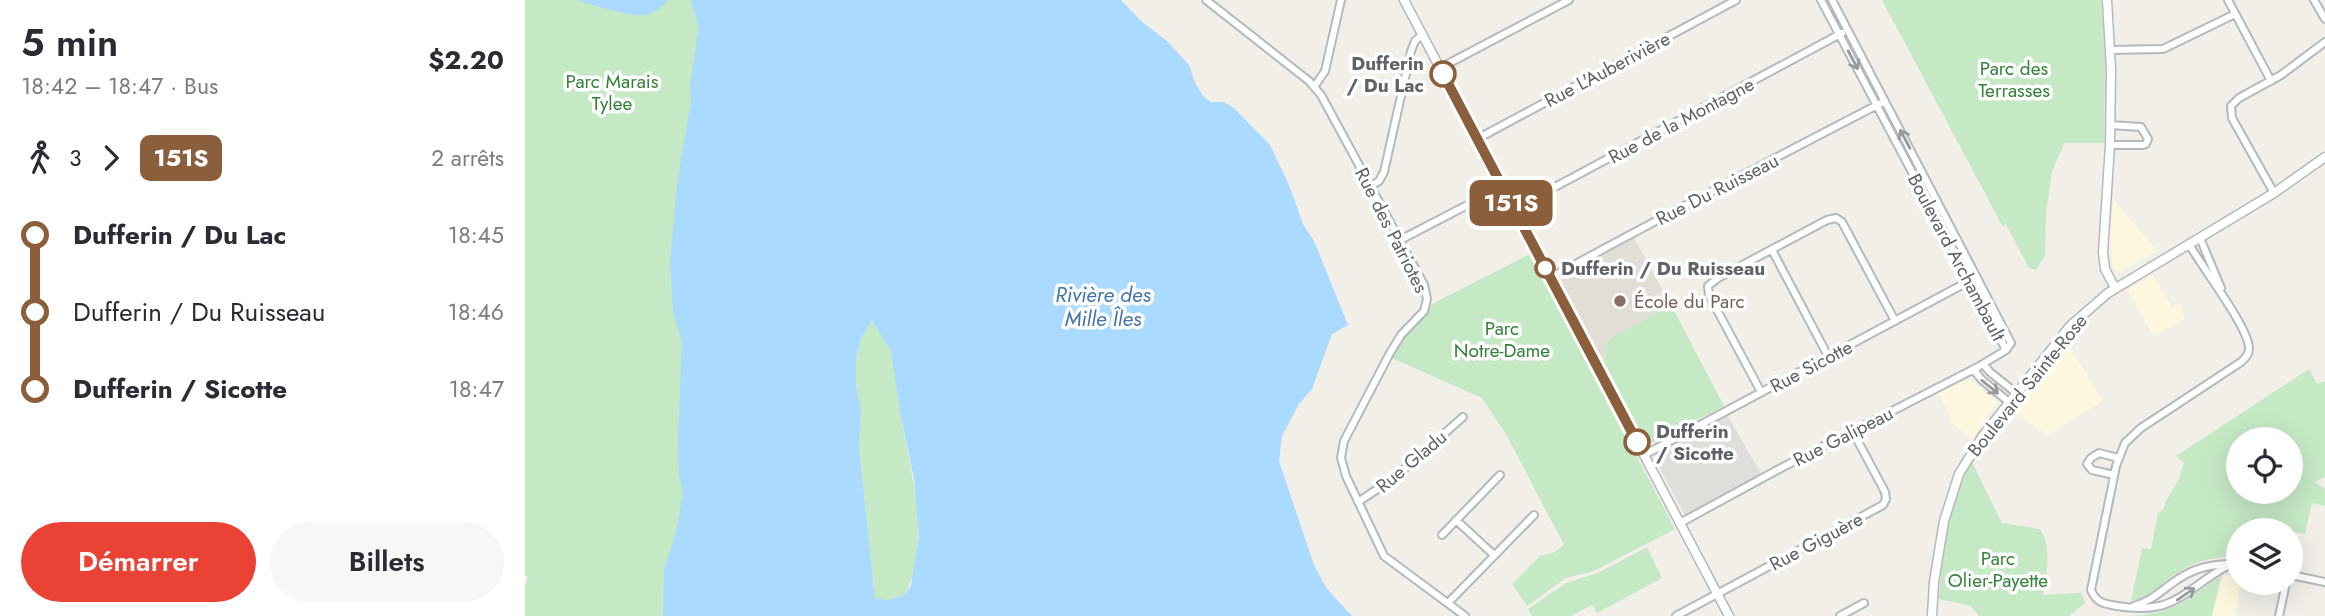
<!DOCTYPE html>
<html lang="fr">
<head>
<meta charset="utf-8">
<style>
  :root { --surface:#fff; --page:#f7f7f7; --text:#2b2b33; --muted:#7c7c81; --accent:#ea4335 }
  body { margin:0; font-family:Jost,sans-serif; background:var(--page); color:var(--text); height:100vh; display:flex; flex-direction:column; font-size:26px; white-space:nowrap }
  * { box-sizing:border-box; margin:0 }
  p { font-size:23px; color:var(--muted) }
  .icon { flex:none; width:38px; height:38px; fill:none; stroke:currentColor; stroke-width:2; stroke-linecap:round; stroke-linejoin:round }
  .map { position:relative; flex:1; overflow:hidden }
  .sheet { display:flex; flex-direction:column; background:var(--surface); width:525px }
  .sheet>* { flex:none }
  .badge { padding:0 14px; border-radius:10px; font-size:24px; line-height:46px }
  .fabs { position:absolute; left:1701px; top:427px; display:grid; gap:14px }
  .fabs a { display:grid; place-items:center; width:77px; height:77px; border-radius:50%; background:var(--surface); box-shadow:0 7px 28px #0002; font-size:35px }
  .map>.badge { position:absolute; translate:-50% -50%; box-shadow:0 0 0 4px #fff }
  .legs { display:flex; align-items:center; gap:10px; height:77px; padding:0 21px; font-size:23px }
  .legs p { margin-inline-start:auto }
  .head { display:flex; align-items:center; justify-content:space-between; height:119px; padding:0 21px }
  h1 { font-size:38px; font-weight:600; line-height:52px }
  .button { display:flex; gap:14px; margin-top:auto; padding:14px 21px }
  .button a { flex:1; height:80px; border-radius:42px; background:var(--accent); color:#fff; font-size:28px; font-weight:600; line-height:80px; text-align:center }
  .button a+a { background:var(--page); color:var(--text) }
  ul { padding:0 21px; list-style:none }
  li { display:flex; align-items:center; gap:24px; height:77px; font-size:26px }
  li i { display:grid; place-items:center; width:10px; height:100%; margin:0 9px; background:currentColor }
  li i::after { content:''; width:18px; height:18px; margin:-9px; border:5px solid; border-radius:50%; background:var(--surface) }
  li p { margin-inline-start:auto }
  li:first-child i { background:linear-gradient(#0000 50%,currentColor 0) }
  li:last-child i { background:linear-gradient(currentColor 50%,#0000 0) }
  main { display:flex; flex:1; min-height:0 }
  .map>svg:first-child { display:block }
  .commercial { fill:#fef7e0 }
  .industrial { fill:#e0deda }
  .education { fill:#e1ded6 }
  .green { fill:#c5e8c5; fill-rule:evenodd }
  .water { fill:#aadaff; fill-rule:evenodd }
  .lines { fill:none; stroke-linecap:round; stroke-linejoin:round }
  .minor-casing { stroke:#b5b8bc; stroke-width:10 }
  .tertiary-casing { stroke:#b5b8bc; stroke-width:11 }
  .minor { stroke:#fff; stroke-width:6 }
  .tertiary { stroke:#fff; stroke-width:8 }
  .oneway { stroke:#979a9d }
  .line-1-casing { stroke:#fff; stroke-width:16 }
  .line-1 { stroke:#8b5e3c; stroke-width:10 }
  .stop-1-dot { fill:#fff; stroke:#8b5e3c; stroke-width:3.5 }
  .education-dot { fill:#8d6e63; stroke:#fff; stroke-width:2.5 }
  .labels { text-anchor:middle; stroke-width:7; stroke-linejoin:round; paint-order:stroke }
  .stop-label { font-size:19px; font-weight:bold; fill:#5f6368; stroke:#fff; text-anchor:start }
  .park-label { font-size:19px; fill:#348238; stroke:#fff }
  .street-label { font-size:19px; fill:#5f6368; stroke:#fff }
  .education-label { font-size:19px; fill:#785e54; stroke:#fff; text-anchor:start }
  .water-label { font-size:21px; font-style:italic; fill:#4174aa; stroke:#fff }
</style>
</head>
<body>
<main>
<section class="sheet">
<div class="head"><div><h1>5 min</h1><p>18:42 – 18:47 · Bus</p></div><b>$2.20</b></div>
<div class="legs"><svg class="icon" aria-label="walk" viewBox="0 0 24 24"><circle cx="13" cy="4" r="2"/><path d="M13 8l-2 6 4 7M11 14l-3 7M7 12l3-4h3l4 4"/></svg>3<svg class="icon" aria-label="forward" viewBox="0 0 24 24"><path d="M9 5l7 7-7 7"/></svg><b class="badge" style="background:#8b5e3c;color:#fff">151S</b><p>2 arrêts</p></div>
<ul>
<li><i style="color:#8b5e3c"></i><b>Dufferin / Du Lac</b><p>18:45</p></li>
<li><i style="color:#8b5e3c"></i><span>Dufferin / Du Ruisseau</span><p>18:46</p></li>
<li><i style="color:#8b5e3c"></i><b>Dufferin / Sicotte</b><p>18:47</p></li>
</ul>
<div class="button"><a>Démarrer</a><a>Billets</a></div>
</section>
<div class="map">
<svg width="1800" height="616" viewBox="0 0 1800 616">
  <rect width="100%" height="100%" fill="#f1efe8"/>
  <path class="commercial" d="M1588,199L1633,251L1595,272L1588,268L1585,238Z
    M1628,275L1647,307L1655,304L1660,319L1628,335L1602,290Z
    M1541,341L1578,401L1522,435L1487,411Z
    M1445,379L1472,402L1447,439L1423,421L1426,417L1413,393Z
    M1699,575H1713V583H1715L1711,616H1687Z"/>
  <path class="industrial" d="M1203,416L1236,474L1165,514L1160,515L1130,460L1131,455Z"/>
  <path class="education" d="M1109,238L1146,305L1086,338L1082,343L1079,362L1035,281L1045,273Z"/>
  <path class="green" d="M0,0H179L161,516L147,616H0V585L3,577L0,575Z
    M1357,0H1576L1580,61L1579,143H1539L1527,172L1521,213L1520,256L1511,270L1504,268L1481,224L1478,227Z
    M1005,254L1150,529L1069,571L1041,578L1002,606L987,584L1015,556L1028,553L1039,545L982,436L957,398L867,358L877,341L899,317L907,304Z
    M1146,305L1199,406L1125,444L1121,442L1079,362L1082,343L1086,338Z
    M347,320C353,330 362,341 366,352C374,371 373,396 376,416C384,468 409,546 379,595L363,600L350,598L334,447L336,410L331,386V358L336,339Z
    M1784,369L1792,384L1800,381V477L1790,482L1800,489V506L1787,503L1780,534L1732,525L1730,530H1713V557C1690,556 1668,561 1649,575C1636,585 1623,598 1606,601L1617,548L1626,549L1633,514L1639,508L1641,501L1654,479L1659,462L1651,456ZM1766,439V492H1713V439Z
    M1447,462L1477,523L1515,529C1527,548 1522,573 1518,595L1556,593L1560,603L1544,616H1454L1446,606L1414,599C1417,554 1423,501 1447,462Z
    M1122,547L1137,578L1072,613L1067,605L1046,616H1007L1003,609L1041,583L1073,573Z
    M1696,576L1687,616H1603C1652,614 1658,600 1696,576Z"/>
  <path class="water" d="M52,0H144C137,6 129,14 120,15C102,16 70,6 52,0Z
    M166,0H596L616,21L642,41L664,65L670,83L678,96L686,102H699L709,108L745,145L764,185L778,224L789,241L823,325L807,334L787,389L774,404L757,436L754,461L789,565L802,589L827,616H138L139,570L151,533L158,493L154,474L153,440L157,341L148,313L145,261L153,177L166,102L165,84L174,27ZM347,320L366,351L376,417L389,479L394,538L386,585L379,595L363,600L350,598L334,447L336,410L331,386V358L336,339Z"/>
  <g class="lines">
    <g class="minor-casing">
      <path id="minor" d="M681,0L784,81L796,95L899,285L902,299L899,311L876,335L865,353L819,441L816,458L821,476L859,556L940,616
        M1296,0L1481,350
        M1703,0L1746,81
        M1789,0L1800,19
        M1586,50L1638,49L1710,14
        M915,68L1044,0
        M789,87L800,71L816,0
        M952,139L1211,0
        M1585,145H1618L1621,144L1623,139L1616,127L1585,125
        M846,186L854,181L859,172L886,51L890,41L897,35
        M1749,193L1707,118L1706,106L1714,98L1756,75L1800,42
        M989,209L1317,33
        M1675,238L1696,288
        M875,240L977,187
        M1664,244C1676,266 1725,329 1724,349C1724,355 1720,358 1716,362L1616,428L1600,443L1591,466L1566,590C1571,603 1580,604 1592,606C1653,616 1659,588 1706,564
        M1247,250L1303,356
        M1025,278C1136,217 1248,159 1360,101
        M1458,364L1465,372L1491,393
        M1448,369L1457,380L1484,402
        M1236,392L1184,295L1183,286L1193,278L1302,220L1311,218L1317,222L1370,321
        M1119,455L1448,279
        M1589,475L1567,470L1562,464L1566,458L1574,453L1593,458
        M833,502L869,478L938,417
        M931,520L969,555
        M1155,523L1256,468L1453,367L1481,350L1486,343L1307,0
        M917,535L975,475
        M1766,575L1800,582
        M923,603L1009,515
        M1609,606C1624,602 1634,593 1646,584C1667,568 1687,563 1713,564
        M1151,616L1358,505L1361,499L1360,492L1328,432
        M1315,616L1339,603
        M1754,616L1761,583"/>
    </g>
    <g class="tertiary-casing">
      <path id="tertiary" d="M879,0L1204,616
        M1582,0L1586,70L1585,145L1578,252L1580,269L1590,288
        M1407,616L1409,582L1419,521L1434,474L1457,437L1545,326L1583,293L1749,193L1800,157"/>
    </g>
    <use href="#minor" class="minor"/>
    <use href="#tertiary" class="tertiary"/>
  </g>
  <defs><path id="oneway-shaft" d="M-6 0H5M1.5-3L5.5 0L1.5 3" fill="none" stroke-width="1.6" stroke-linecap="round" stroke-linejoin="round" transform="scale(1.75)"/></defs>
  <g class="oneway">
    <use href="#oneway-shaft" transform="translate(1328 60) rotate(62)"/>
    <use href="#oneway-shaft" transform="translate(1380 139) rotate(-118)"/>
    <use href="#oneway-shaft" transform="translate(1465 387) rotate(39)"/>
    <use href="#oneway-shaft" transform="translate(1661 594) rotate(-34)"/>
  </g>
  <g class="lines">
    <g class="line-1-casing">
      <path id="line-1" d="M918,74L1112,442"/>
    </g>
    <use href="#line-1" class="line-1"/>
  </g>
  <g class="stop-1-dot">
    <circle cx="918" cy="74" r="12"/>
    <circle cx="1020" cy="268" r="9"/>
    <circle cx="1112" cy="442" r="12"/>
  </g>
  <circle class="education-dot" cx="1095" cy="301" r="7"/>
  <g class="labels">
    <g class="stop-label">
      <text x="899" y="70" text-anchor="end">Dufferin<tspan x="899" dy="22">/ Du Lac</tspan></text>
      <text x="1036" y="275">Dufferin / Du Ruisseau</text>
      <text x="1131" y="438">Dufferin<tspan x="1131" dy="22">/ Sicotte</tspan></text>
    </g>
    <g class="park-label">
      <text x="1489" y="75">Parc des<tspan x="1489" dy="22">Terrasses</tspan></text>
      <text x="87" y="88">Parc Marais<tspan x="87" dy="22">Tylee</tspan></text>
      <text x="977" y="335">Parc<tspan x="977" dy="22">Notre-Dame</tspan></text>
      <text x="1473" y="565">Parc<tspan x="1473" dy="22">Olier-Payette</tspan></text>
    </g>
    <g class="street-label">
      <text transform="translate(1082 69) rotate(-28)" y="7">Rue L'Auberivière</text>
      <text transform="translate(1156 120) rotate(-28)" y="7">Rue de la Montagne</text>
      <text transform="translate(1192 189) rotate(-27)" y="7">Rue Du Ruisseau</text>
      <text transform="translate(867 230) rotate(63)" y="7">Rue des Patriotes</text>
      <text transform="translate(1432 257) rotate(62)" y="7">Boulevard Archambault</text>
      <text transform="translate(1286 366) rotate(-28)" y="7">Rue Sicotte</text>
      <text transform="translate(1502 385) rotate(-51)" y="7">Boulevard Sainte-Rose</text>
      <text transform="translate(1318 436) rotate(-27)" y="7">Rue Galipeau</text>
      <text transform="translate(886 461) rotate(-40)" y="7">Rue Gladu</text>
      <text transform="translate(1291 541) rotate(-28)" y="7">Rue Giguère</text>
    </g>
    <g class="education-label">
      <text x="1109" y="308">École du Parc</text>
    </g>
    <g class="water-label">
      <text x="578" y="302">Rivière des<tspan x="578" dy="24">Mille Îles</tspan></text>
    </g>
  </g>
</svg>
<div class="fabs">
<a><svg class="icon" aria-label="locate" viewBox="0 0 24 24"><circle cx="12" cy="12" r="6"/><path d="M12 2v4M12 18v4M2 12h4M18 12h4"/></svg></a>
<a><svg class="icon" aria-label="layers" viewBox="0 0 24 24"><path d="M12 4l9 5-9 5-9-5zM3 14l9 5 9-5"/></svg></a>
</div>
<b class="badge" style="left:986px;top:203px;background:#8b5e3c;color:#fff">151S</b>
</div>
</main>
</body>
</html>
